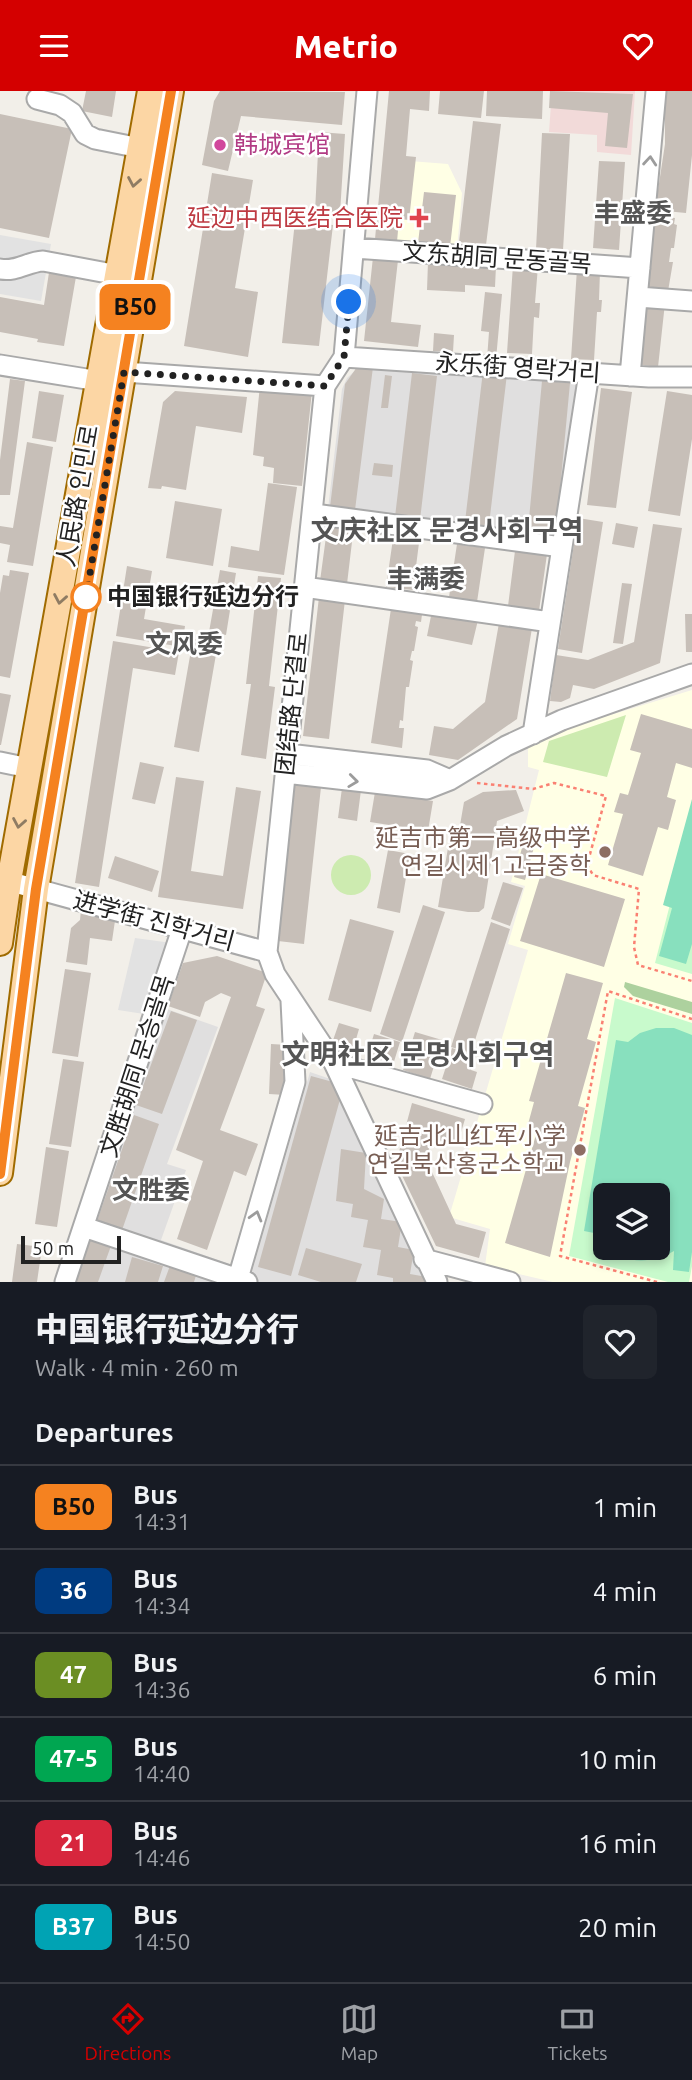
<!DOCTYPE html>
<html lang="en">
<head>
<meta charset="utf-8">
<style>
  :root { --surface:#171b24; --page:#20242c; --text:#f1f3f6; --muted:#9ea1a6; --line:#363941; --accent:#d40000 }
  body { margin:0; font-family:Ubuntu,"Noto Sans SC","Noto Sans KR",sans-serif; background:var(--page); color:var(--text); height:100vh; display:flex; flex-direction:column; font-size:26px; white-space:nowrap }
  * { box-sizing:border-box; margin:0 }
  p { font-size:23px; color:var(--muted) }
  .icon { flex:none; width:38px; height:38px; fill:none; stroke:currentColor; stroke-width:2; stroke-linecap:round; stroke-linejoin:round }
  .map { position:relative; height:1191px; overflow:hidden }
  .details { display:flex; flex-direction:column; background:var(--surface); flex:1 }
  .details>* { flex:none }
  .badge { padding:0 14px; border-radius:10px; font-size:24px; line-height:46px }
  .tools { position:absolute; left:593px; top:1092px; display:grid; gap:14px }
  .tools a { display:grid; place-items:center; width:77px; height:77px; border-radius:10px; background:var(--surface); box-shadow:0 4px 10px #0003; font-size:35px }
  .scale { position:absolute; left:21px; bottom:18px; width:100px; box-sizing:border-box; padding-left:7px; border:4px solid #222; border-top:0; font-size:19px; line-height:24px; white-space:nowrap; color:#222; -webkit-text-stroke:5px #fff; paint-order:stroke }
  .you { position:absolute; width:35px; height:35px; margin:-18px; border:5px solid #fff; border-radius:50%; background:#1a73e8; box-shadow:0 0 0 10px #1a73e833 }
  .map>.badge { position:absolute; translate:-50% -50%; box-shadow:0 0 0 4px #fff }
  h2 { padding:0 35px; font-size:26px; line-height:63px }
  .round { display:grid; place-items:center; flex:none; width:74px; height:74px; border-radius:10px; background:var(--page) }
  .overview { display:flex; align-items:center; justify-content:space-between; height:119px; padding:0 35px }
  h1 { font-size:33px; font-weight:800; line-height:52px }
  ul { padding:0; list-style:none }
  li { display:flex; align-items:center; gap:21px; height:84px; padding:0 35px; border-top:2px solid var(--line) }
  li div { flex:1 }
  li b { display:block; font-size:26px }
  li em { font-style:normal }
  li .badge { min-width:77px; font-weight:700; text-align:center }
  header { display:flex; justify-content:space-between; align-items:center; height:91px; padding:0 35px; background:var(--accent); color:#fff; font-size:32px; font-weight:800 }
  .tabs { display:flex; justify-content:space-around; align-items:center; height:98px; border-top:2px solid var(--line); background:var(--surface); font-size:19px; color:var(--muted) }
  .tabs a { display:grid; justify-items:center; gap:4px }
  .tabs .current { color:var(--accent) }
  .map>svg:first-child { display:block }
  .residential { fill:#e0dfdf }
  .commercial { fill:#f2dad9 }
  .education { fill:#ffffe5; fill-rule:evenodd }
  .grass { fill:#cdebb0 }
  .forest { fill:#add19e }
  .park { fill:#c8facc; fill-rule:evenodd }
  .pitch { fill:#88e0be }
  .parking { fill:#e2e2e2 }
  .building { fill:#c7bfb8 }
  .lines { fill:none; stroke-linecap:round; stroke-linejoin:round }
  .minor-casing { stroke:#a9a9a9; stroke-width:23 }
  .major-casing { stroke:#a06b00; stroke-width:28 }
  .path { stroke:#fa8072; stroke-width:2.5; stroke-dasharray:3.5 3.5; stroke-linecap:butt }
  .minor { stroke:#fff; stroke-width:19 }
  .major { stroke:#fcd6a4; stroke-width:24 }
  .oneway { stroke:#9c9c9c }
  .oneway2 { stroke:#8f7c63 }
  .line-casing { stroke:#fff; stroke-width:16 }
  .line { stroke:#f58220; stroke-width:10 }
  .walk { stroke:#222; stroke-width:7; stroke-dasharray:0 12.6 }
  .hotel-dot { fill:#d1479c; stroke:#fff; stroke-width:2.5 }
  .health-dot { fill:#e0444e; stroke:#fff; stroke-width:2.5 }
  .stop-dot { fill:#fff; stroke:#f58220; stroke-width:3.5 }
  .education-dot { fill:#8d6e63; stroke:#fff; stroke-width:2.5 }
  .labels { text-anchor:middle; stroke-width:5; stroke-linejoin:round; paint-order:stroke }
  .hotel-label { font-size:24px; fill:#b23c85; stroke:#fff; text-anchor:start }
  .health-label { font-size:24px; fill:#be3a42; stroke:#fff; text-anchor:end }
  .street-label { font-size:24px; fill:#222; stroke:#fff }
  .stop-label { font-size:24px; font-weight:bold; fill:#222; stroke:#fff; text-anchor:start }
  .education-label { font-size:24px; fill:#785e54; stroke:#fff; text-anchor:end }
  .neighbourhood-label { font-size:26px; font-weight:bold; fill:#555; stroke:#fff }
  .quarter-label { font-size:28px; font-weight:bold; fill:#555; stroke:#fff }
</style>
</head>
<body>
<header><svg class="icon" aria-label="menu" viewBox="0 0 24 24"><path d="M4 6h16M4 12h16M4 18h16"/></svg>Metrio<svg class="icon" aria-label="heart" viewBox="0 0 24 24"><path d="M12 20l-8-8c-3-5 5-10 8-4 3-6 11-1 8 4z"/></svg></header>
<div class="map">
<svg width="692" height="1191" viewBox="0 0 692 1191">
  <rect width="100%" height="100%" fill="#f2efe9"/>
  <path class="residential" d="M360,275L580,290L557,450L328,418L342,298L347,287Z
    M164,917L218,936L167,1073L186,1079L161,1149L252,1181L310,981L339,991L430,1191H72Z"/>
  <path class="commercial" d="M552,0H635L631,64L597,61V44L549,41Z"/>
  <path class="education" d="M384,68L448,73L462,102L457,158L376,151Z
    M692,599V1191H553L485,1175L490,1138L449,1126L528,859L508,853L525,795L511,791L539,679L528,676V653L591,630ZM606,1104H658V1157H606Z"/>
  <path class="grass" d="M626,624L607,686L543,671L549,650Z
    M331 784a20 20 0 1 1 40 0a20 20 0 1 1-40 0Z"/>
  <path class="forest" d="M625,891L692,911V923L633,905L624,896Z"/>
  <path class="park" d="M692,727V883L655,872Z
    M615,907L692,932V1175L689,1191H668L569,1165ZM606,1104H658V1157H606Z"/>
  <path class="pitch" d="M692,708V853L686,873L659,865L672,817L663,814Z
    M656,937H674L692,944V1161L689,1181L673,1179L674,1160C650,1173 628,1173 606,1157H658V1104H606V1156L594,1142L584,1140L616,949L628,951L640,942Z"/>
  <path class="parking" d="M0,144L51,153L41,210L0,203Z
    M135,847L172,852L144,923L118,919Z"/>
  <path class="building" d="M86,0H116L112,26L82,20Z
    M220,0L345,1L342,34L241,25L228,80L202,74L214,10Z
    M389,0H430L429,20L410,18L406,65L416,66L409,129L399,128L397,151L375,148Z
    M440,0H484L481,27L438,23Z
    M487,0H543L542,28L486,25Z
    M550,0L633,3L627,57L605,55L608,22L549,17Z
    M665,0H692V64L686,122L655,119L665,53Z
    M0,23L72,38L49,147L0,137Z
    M473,30L501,33L486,154L459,151Z
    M319,41L345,43L340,122L315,121Z
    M542,42L570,43L563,159L536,158Z
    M599,70L625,71L619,159L593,157Z
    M212,82L253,89L235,197L258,201L248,266L184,255Z
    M424,101L456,104L450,156L418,152Z
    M650,124L675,127L674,133L677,134L674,157H671L669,171H673L667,206L642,204Z
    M295,130L333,134L319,255L282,252Z
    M373,166L398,169L391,231L421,234L418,256L364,250Z
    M428,171L496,175L495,196L465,194V201L427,199Z
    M513,174L538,175L535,212H540L539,227L534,226L532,263L507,262Z
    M50,175L77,180L64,255L37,251L38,248L0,241V206L44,214Z
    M577,178L600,180L599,209H602L601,221H597L594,269L571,268Z
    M485,201L502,203L496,268H487L489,241L481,240Z
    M643,209L665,212L658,276L635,273Z
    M434,242L454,244L453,261L433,260Z
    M357,276H373L355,419L330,416L345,293Z
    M483,280L507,283L488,442L464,439Z
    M412,282L437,285L420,429L395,426Z
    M385,284L392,285L388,317H381Z
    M10,288L25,290L10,404H0V369Z
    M542,290L570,292L555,452L527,449Z
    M260,294L312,300L302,395L273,392L274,377L263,375L264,366L253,364Z
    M601,297L632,301L616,417L587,414Z
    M39,300L64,304L56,351L32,347Z
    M175,300L247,306L242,342L196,335L186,399L162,395L161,398L148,397L163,311Z
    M667,300L692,304V348L680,425L648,420Z
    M27,351L53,356L33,475L7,471L10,454L0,452V435L13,437Z
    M374,372L393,374L392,386L372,384Z
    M268,392L297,396L284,484L228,476L231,455L259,460Z
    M175,410L222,418L213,475L166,467Z
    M578,427L603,431L582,562L558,558Z
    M328,431L354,434L347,493L320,490Z
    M616,432L638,436L634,457L612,453Z
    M653,433L682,437L660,572L594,598L573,594L570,607L561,611L550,610L556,564L588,569L634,551Z
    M394,441L420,444L413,499L386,496Z
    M516,452L548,456L538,527L507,523Z
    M457,453L485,457L477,511L449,506Z
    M127,475L152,480L144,528L185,535L182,556L116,545Z
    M10,479L29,482L10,587L0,585V502L3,484L9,485Z
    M220,479L236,482L226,544L209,541Z
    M258,485L281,487L269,595L275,596L266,668L241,664L251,593H246Z
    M622,492L632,493L623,553L613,552Z
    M319,506L345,509L329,648L303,645Z
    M392,511L423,516L421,531L416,530L415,535L418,536L414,560H412L410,569L413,570L409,596H406L403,630L400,629L399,637H404L402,657L371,652Z
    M432,520L478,529L472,554L427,545Z
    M685,523H692V561H686Z
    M499,532L532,537L517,628L458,669L429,664L434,635L453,638L485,611Z
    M193,548L218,552L199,661L174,656Z
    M113,550L179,561L175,584L133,577L99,796L75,792Z
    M0,602L11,604L1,654H0Z
    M641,623L692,638V677L676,672L667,706L676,709L668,739L658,736L643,785L608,774L623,723L614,721L620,702L628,704L641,662L630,659Z
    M140,671L164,676L155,713L132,708Z
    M176,686L204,690L191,780L223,785L236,696L261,700L243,818L158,806Z
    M295,694L321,696L304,853L278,850Z
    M342,697L361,699L357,730L338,727Z
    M516,699L524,720L497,730L484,817L479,821H468L438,816L451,739L459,740L464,711L483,701Z
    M375,701L433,710L428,740L370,731Z
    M528,735L539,738L525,789L514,786Z
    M388,759L410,763L400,822L377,817Z
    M115,765L159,780L152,801L108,787Z
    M541,783L625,808L604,876L520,850Z
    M503,791L523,797L510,835L491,828Z
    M423,814L445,821L402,951L380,943Z
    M81,818L116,823L112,850L90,847L87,874L66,871L71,837L80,829Z
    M350,828L394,840L371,921L328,909Z
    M491,831L510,838L471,962L451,956Z
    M217,865L267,882L256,915L265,918L220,1039L258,1053L246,1085L234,1080L207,1159L177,1148L203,1070L176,1059L231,906L221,902L205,911L200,926L168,915L183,872Z
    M65,878L91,882L78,966L52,962Z
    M566,882L603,892L587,948L596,951L578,1015L585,1017L570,1071L550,1166L505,1152L537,1040L527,1037L534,1011L529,1010Z
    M171,920L197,929L162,1023L136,1014Z
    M339,932L359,938L352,962L331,955Z
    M415,941L442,949L430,988L403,979Z
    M374,943L400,951L392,977L366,969Z
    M271,953L288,954L286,1004L269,1003Z
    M452,957L476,965L471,979L477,981L472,998L442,988Z
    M63,968L84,971L71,1056L49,1053Z
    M311,985L344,994L291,1185L258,1176Z
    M412,1012L465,1028L457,1055L432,1047L426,1068L456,1133L486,1141L479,1167L436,1155L396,1072Z
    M134,1024L159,1033L121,1142L96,1133Z
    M46,1056L69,1060L57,1136L35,1133Z
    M341,1058L366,1062L364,1098L384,1108L381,1128L402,1131L398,1156L414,1159L410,1183L427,1186L426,1191H393V1187L377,1184L381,1159L363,1156L368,1129L351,1126L353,1113L336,1110Z
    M90,1144L112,1152L98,1191H74Z
    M17,1153L42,1156L37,1191H12Z
    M306,1157L362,1173L356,1191H321L298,1184Z
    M132,1166L163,1175L158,1191H125Z
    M171,1172L197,1181L194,1191H164Z"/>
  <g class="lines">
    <g class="minor-casing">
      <path id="minor" d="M367,0L344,266L325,295L267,861L275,883L334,972L437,1191
        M37,8L60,14L72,22L85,43L95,48L140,57
        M354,157L640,177
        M0,178C17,181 27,171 43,170L118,184
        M638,206L692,210
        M344,266L649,286H692
        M0,274L99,290
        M124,281L325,295
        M630,285L656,0
        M314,423L562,456
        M304,496L550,531
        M533,643L589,282
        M288,663L427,679L450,689
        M0,671L29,677
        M285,682L427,698L450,689L506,655L562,629L692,583
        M0,788L267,861
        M334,972L482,1013
        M84,1136L247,1191
        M424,1168L510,1191
        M65,1191L182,838
        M237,1191L295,991L291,910"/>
    </g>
    <g class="major-casing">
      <path id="major" d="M0,852L9,790L150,0
        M0,1082L36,798L171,0"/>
    </g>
    <path class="path" d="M477,692L533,698L554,692L606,705L587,774L593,784L639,798L634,856L638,874L692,890
      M657,1191L560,1165L608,900L692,928"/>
    <use href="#minor" class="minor"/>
    <use href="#major" class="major"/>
  </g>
  <defs><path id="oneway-chevron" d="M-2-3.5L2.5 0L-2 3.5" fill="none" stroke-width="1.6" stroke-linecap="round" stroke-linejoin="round" transform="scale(1.75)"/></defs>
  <g class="oneway">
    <use href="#oneway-chevron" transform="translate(650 70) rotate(-85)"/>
    <use href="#oneway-chevron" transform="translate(353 690) rotate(7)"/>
    <use href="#oneway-chevron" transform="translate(256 1125) rotate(-74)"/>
  </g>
  <g class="oneway2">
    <use href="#oneway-chevron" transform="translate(134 91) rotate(100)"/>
    <use href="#oneway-chevron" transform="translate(60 508) rotate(100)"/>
    <use href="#oneway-chevron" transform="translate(19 732) rotate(100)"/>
  </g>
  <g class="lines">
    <g class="line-casing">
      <path id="line" d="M0,1083L36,798L171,0"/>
    </g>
    <use href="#line" class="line"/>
    <path class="walk" d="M86,506L124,281L325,295L344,266L349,211"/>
  </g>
  <circle class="hotel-dot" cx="220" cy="54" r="7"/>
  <path class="health-dot" d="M415.5 116.5h7v7h7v7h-7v7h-7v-7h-7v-7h7z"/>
  <circle class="stop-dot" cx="86" cy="506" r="14"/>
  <g class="education-dot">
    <circle cx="605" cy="761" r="7"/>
    <circle cx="580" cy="1059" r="7"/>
  </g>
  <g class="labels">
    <g class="hotel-label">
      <text x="234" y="62">韩城宾馆</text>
    </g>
    <g class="health-label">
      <text x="403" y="135">延边中西医结合医院</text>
    </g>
    <g class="street-label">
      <text transform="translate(497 167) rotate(4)" y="8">文东胡同 문동골목</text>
      <text transform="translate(518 277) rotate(4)" y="8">永乐街 영락거리</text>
      <text transform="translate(78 405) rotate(-80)" y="8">人民路 인민로</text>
      <text transform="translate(292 613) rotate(-84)" y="8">团结路 단결로</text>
      <text transform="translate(154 830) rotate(15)" y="8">进学街 진학거리</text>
      <text transform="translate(137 975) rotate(-72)" y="8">文胜胡同 문승골목</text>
    </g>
    <g class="stop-label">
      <text x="107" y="514">中国银行延边分行</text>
    </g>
    <g class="education-label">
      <text x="591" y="755">延吉市第一高级中学<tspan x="591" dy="28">연길시제1고급중학</tspan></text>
      <text x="566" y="1053">延吉北山红军小学<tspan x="566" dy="28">연길북산홍군소학교</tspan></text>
    </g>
    <g class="neighbourhood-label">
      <text x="633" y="131">丰盛委</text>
      <text x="426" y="497">丰满委</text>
      <text x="184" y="562">文风委</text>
      <text x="151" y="1108">文胜委</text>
    </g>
    <g class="quarter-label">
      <text x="447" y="449">文庆社区 문경사회구역</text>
      <text x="418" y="973">文明社区 문명사회구역</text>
    </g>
  </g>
</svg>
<div class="tools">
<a><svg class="icon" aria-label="layers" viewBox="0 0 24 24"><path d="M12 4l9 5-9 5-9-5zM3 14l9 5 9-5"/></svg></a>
</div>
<div class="scale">50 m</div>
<div class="you" style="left:349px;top:211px"></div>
<b class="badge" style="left:135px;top:216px;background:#f58220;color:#111">B50</b>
</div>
<section class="details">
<div class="overview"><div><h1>中国银行延边分行</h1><p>Walk · 4 min · 260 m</p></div><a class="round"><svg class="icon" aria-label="heart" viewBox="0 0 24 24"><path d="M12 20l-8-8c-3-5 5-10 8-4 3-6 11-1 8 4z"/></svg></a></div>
<h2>Departures</h2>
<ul>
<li><span class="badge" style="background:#f58220;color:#111">B50</span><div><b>Bus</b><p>14:31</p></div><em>1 min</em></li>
<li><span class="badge" style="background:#003b80;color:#fff">36</span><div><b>Bus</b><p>14:34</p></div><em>4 min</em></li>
<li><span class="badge" style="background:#6b8e23;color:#fff">47</span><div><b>Bus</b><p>14:36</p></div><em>6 min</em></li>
<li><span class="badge" style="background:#00a651;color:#fff">47-5</span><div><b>Bus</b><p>14:40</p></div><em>10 min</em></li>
<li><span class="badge" style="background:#d7263d;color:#fff">21</span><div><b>Bus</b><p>14:46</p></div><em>16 min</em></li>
<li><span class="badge" style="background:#00a3b4;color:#fff">B37</span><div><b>Bus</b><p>14:50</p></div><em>20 min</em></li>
</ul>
</section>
<nav class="tabs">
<a class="current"><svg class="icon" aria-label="directions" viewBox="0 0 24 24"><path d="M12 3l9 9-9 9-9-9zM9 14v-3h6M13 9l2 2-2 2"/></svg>Directions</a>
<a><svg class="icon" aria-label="map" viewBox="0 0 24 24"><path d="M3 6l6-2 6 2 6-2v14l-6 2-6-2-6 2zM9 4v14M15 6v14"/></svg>Map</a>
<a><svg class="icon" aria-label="tickets" viewBox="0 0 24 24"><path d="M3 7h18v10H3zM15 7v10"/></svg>Tickets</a>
</nav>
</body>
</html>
